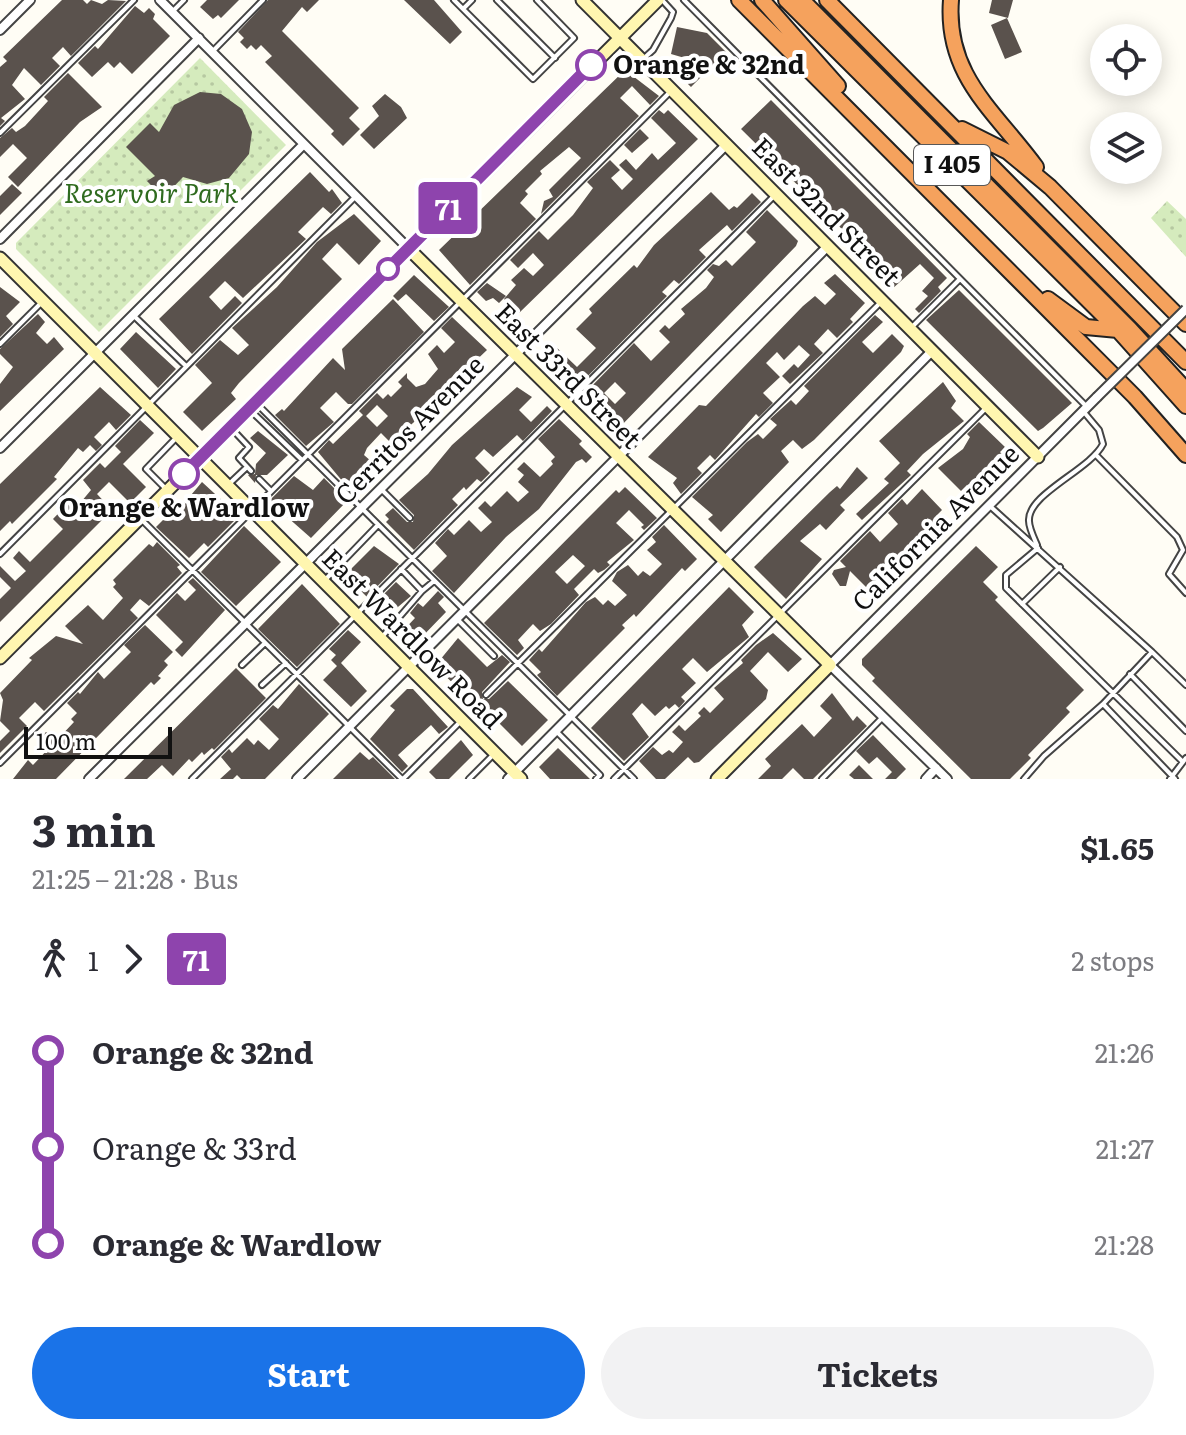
<!DOCTYPE html>
<html lang="en">
<head>
<meta charset="utf-8">
<style>
  :root { --surface:#fff; --page:#f2f2f3; --text:#2b2b33; --muted:#7c7c81; --accent:#1a73e8 }
  body { margin:0; font-family:Literata,serif; background:var(--page); color:var(--text); height:100vh; display:flex; flex-direction:column; font-size:30px; white-space:nowrap }
  * { box-sizing:border-box; margin:0 }
  p { font-size:26px; color:var(--muted) }
  .icon { flex:none; width:44px; height:44px; fill:none; stroke:currentColor; stroke-width:2; stroke-linecap:round; stroke-linejoin:round }
  .map { position:relative; height:779px; overflow:hidden }
  .drawer { display:flex; flex-direction:column; background:var(--surface); flex:1 }
  .drawer>* { flex:none }
  .badge { padding:0 16px; border-radius:6px; font-size:28px; line-height:52px }
  .fabs { position:absolute; left:1090px; top:24px; display:grid; gap:16px }
  .fabs a { display:grid; place-items:center; width:72px; height:72px; border-radius:50%; background:var(--surface); box-shadow:0 4px 20px #0003; font-size:40px }
  .scale { position:absolute; left:24px; bottom:20px; width:148px; box-sizing:border-box; padding-left:8px; border:4px solid #111; border-top:0; font-size:22px; line-height:28px; white-space:nowrap; color:#111; -webkit-text-stroke:6px #fff; paint-order:stroke }
  .map>.badge { position:absolute; translate:-50% -50%; box-shadow:0 0 0 4px #fff }
  .legs { display:flex; align-items:center; gap:12px; height:88px; padding:0 32px; font-size:26px }
  .legs p { margin-inline-start:auto }
  .head { display:flex; align-items:center; justify-content:space-between; height:136px; padding:0 32px }
  h1 { font-size:44px; font-weight:700; line-height:60px }
  .action { display:flex; gap:16px; margin-top:auto; padding:16px 32px }
  .action a { flex:1; height:92px; border-radius:48px; background:var(--accent); color:#fff; font-size:32px; font-weight:700; line-height:92px; text-align:center }
  .action a+a { background:var(--page); color:var(--text) }
  ul { padding:0 32px; list-style:none }
  li { display:flex; align-items:center; gap:28px; height:96px; font-size:30px }
  li i { display:grid; place-items:center; width:12px; height:100%; margin:0 10px; background:currentColor }
  li i::after { content:''; width:20px; height:20px; margin:-10px; border:6px solid; border-radius:50%; background:var(--surface) }
  li p { margin-inline-start:auto }
  li:first-child i { background:linear-gradient(#0000 50%,currentColor 0) }
  li:last-child i { background:linear-gradient(currentColor 50%,#0000 0) }
  .map>svg:first-child { display:block }
  .park { fill:url(#park-dots) }
  .building { fill:#5a524d; fill-rule:evenodd }
  .lines { fill:none; stroke-linecap:round; stroke-linejoin:round }
  .lane-casing { stroke:#444; stroke-width:8 }
  .street-casing { stroke:#444; stroke-width:12 }
  .secondary-casing { stroke:#333; stroke-width:15 }
  .highway-casing { stroke:#222; stroke-width:18 }
  .lane { stroke:#fff; stroke-width:4 }
  .street { stroke:#fff; stroke-width:8 }
  .secondary { stroke:#fff6b0; stroke-width:11 }
  .highway { stroke:#f5a25d; stroke-width:14 }
  .street-bridge-casing { stroke:#444; stroke-width:12; stroke-linecap:butt }
  .street-bridge { stroke:#fff; stroke-width:8 }
  .line-1-casing { stroke:#fff; stroke-width:18 }
  .line-1 { stroke:#8e44ad; stroke-width:12 }
  .stop-1-dot { fill:#fff; stroke:#8e44ad; stroke-width:4 }
  .labels { text-anchor:middle; stroke-width:8; stroke-linejoin:round; paint-order:stroke }
  .shield { fill:#fff; stroke:#585858; stroke-width:2 }
  .shield-label { font-size:24px; font-weight:bold; fill:#111 }
  .stop-label { font-size:26px; font-weight:bold; fill:#111; stroke:#fff; text-anchor:start }
  .park-label { font-size:26px; font-style:italic; fill:#2f6b1f; stroke:#fff }
  .street-label { font-size:26px; fill:#111; stroke:#fff }
</style>
</head>
<body>
<div class="map">
<svg width="1186" height="779" viewBox="0 0 1186 779">
  <defs>
    <pattern id="park-dots" width="8" height="8" patternUnits="userSpaceOnUse" patternTransform="scale(2)"><rect width="8" height="8" fill="#d5ebbd"/><path d="M2 2h.1M6 6h.1" fill="none" stroke="#b6c8a1" stroke-width="1.8" stroke-linecap="round"/></pattern>
  </defs>
  <rect width="100%" height="100%" fill="#fffdf5"/>
  <path class="park" d="M200,58L286,145L99,332L16,249V243Z
    M1167,201L1186,219V257L1151,218Z"/>
  <path class="building" d="M62,0H83L87,4L91,0L102,4L108,0L126,1L71,56L63,47L52,58L60,66L41,85L24,68L12,85L25,99L1,118L5,121L0,126V67L7,61L3,57Z
    M207,0H239L221,18L218,15L213,19L200,7Z
    M268,0H319L307,12L302,7L282,31L359,108L349,118L360,129L343,146L331,134L334,131L265,62L272,56L261,45L256,50L251,45L247,49L240,42L244,38L238,32Z
    M404,0H434L462,32L450,44Z
    M992,0H1013L1008,18L989,13Z
    M135,6L144,13L149,8L155,14L153,19L170,36L132,74L120,62L114,68L108,62L92,77L78,63L95,46L98,49Z
    M1007,18L1022,52L1005,59L991,25Z
    M677,27L707,33L726,52L691,87L680,76L695,61L671,54Z
    M625,70L659,96L650,105L632,86L620,98L639,116L541,214L544,201L553,197L549,190L581,158L569,147L540,171L542,174L525,191L528,194L520,203L536,219L470,285L439,250Z
    M68,73L102,107L80,122L18,187L8,177L27,158L13,144L0,157V138L12,128L16,132L25,126L48,101L44,97Z
    M200,92L221,94L242,109L252,132L249,154L229,178L207,184L183,177L163,198L147,181L155,176L126,147L150,123L159,132L174,105Z
    M385,94L401,107L407,118L374,149L360,135L379,116L372,106Z
    M771,100L947,278L938,287L941,291L919,313L915,309L928,296L922,291L934,278L920,264L892,289L860,253L863,250L741,129Z
    M659,110L664,114L668,110L698,139L519,313L504,299L516,285L511,280L524,268L533,276L544,265L533,253L518,268L510,260L539,231L548,240L573,215L593,188L587,182L610,160L620,170L611,178L622,190L633,179L619,165L626,159L636,170L652,153L658,160L676,143L651,118Z
    M640,129L649,138L632,153L624,145Z
    M310,172L329,192L332,189L342,203L331,214L323,207L298,232L306,239L243,298L225,281L209,297L221,310L235,296L242,303L192,354L159,319Z
    M12,184L22,193L0,215V196Z
    M711,192L729,210L734,206L737,208L752,193L761,202L732,231L727,225L699,250L706,257L679,284L674,280L662,292L667,296L576,388L572,374L558,360L554,364L546,356L556,347L577,367L596,348L576,329L592,313L589,309L634,265L637,268L654,245Z
    M767,210L798,241L796,246L617,430L606,420L612,414L599,402L594,406L583,395L634,343L651,361L670,342L659,331L665,325L669,329L685,314L681,309L706,288L714,277L707,270L713,264L719,266L726,260L732,266L756,242L746,232ZM615,382L626,393L615,404L604,393Z
    M354,214L381,241L359,265L337,243L322,259L342,279L239,383L231,393L236,399L202,431L183,412L212,383L195,365L220,340L238,355L249,345L232,328L277,287L317,242Z
    M835,274L865,303L850,319L853,322L837,338L828,329L814,344L823,353L790,384L782,376L794,364L798,368L810,355L799,345L784,360L777,352L766,363L780,377L763,393L773,403L759,417L756,414L715,460L710,455L697,468L702,473L681,494L673,483L677,478L648,457L699,405L706,406L803,306L815,296L825,305L836,294L824,283Z
    M414,275L449,307L434,321L406,294L398,301L393,296Z
    M487,283L506,296L499,303L493,298L486,301L477,292Z
    M0,287L20,302L6,316L13,324L0,337Z
    M959,290L1072,403L1043,428L1038,431L926,320Z
    M393,299L424,332L352,404H348L336,392L320,408L334,422L306,446L275,415L282,409L284,411L333,358L345,370L342,349Z
    M38,314L45,322L36,333L47,344L54,337L64,349L0,411V384L13,367L0,354V349Z
    M875,315L883,322L862,342L873,353L892,334L904,346L901,352L814,440L802,449L793,440L781,451L789,462L721,532L708,519L713,515L692,497L747,442L758,434L763,439L777,425L770,419L791,400L796,405L809,391L804,386Z
    M452,317L487,350L467,369L463,366L451,378L455,382L447,392L391,443L381,433L367,448L364,455L372,462L349,489L318,452L329,440L333,444L363,415L359,411L377,393L383,399L388,394L391,397L402,386L398,382L407,373V378L416,387L425,384L438,369L428,354L437,345L444,353L455,342L441,328ZM377,405L388,416L377,427L366,416Z
    M136,332L176,369L158,388L120,349Z
    M943,382L956,401L951,408L964,421L923,454L907,471L911,475L862,520L856,514L889,483L884,479L900,463L879,441Z
    M100,387L131,415L116,430L109,422L94,437L102,445L96,451L90,445L83,452L78,448L54,477L57,479L12,524L10,521L0,531V484Z
    M517,387L532,397L519,410L531,422L547,406L552,411L523,441L517,435L493,457L484,449L475,458L490,473L481,482L477,479L466,490L464,487L452,499L458,505L414,550L386,522L389,519L385,515L393,508L407,522H413L414,515L399,500L428,474L452,445Z
    M559,419L582,441L579,444L592,457L586,463L582,459L576,462L539,509L506,537L454,593L432,571L447,556L435,543L448,529L454,535L469,520L481,532L492,522L478,508L485,501L491,507L507,491L518,502L529,492L518,482L524,475L517,469L524,462L540,477L553,464L551,461L555,457L538,439Z
    M140,420L154,433L123,464L146,487L130,503L109,482L97,494L112,510L0,622V599L11,588L0,577V566L15,581L26,571L13,558L19,551L30,562L63,529L53,519L75,496L81,502L91,490L83,480L100,463L105,468L121,452L115,446Z
    M979,422L1005,447L1000,452L1006,459L973,492L967,485L961,491L938,468L963,449L970,437L967,434Z
    M258,431L288,455L267,475H256L255,483L248,475L255,474L256,464L266,453L250,438Z
    M857,467L868,478L840,505L845,510L826,530L820,524L800,541L822,559L786,599L754,567L830,492L837,486L840,489Z
    M294,476L313,490L324,478L347,501L311,538L269,501Z
    M202,482L239,516L208,547L204,543L189,558L156,527L172,511L175,514Z
    M625,487L657,518L644,530L641,527L644,525L629,510L616,523L634,540L607,562L610,565L604,570L598,573L594,569L574,589L579,595L551,624L540,631L533,624L518,640L524,648L517,655L484,623L587,519L616,490L619,493ZM573,555L585,566L567,584L555,572Z
    M922,489L942,510L936,516L943,522L872,593L850,571L846,586H840L832,574L834,570L846,567L840,561L870,531L880,542L898,524L888,513L902,499L907,505Z
    M664,525L697,559L685,571L682,568L636,617L634,614L622,625L625,628L557,696L537,675L541,672L529,660L539,649L542,652L586,602L595,597L603,605L608,600L615,606L627,595L612,581L617,572L628,565L638,576L643,571L650,576L662,564L647,550L656,542L652,537Z
    M244,526L281,562L236,606L201,572Z
    M157,542L180,565L177,567L182,573L149,606L140,599L130,610L138,618L44,711L35,702L19,718L27,726L0,753V741L10,731L0,721L3,700L0,693L32,660L29,658L56,636L83,644L65,626L88,605L103,620L123,598L113,587L116,584L113,580L149,544L153,547Z
    M374,546L399,564L367,597L345,575Z
    M976,546L998,567L983,582L998,597L995,600L1084,690L1066,708L1070,712L1028,755L1031,758L1010,779H971L872,681L875,678L862,665V659Z
    M193,578L225,610L182,657L175,650L183,642L156,615L177,593L185,601L196,590L188,582Z
    M396,582L411,596L386,617L373,605Z
    M302,584L340,624L297,667L258,629Z
    M729,587L754,612L742,625L749,637L707,672L693,658L682,669L696,683L681,697L685,701L679,708L675,704L669,709L666,706L655,716L642,703L632,714L649,737L624,761L591,728Z
    M438,591L444,597L438,603L446,612L417,642H411L401,633L415,618L410,613L418,603L423,607Z
    M145,625L173,652L164,661L168,665L158,676L161,678L154,685L151,682L56,779H13L28,760L33,765L49,748L40,738L46,732L57,740L74,722L71,719L77,713L67,703L78,692L80,694L98,672L104,679L131,652L124,645Z
    M348,630L361,642L341,663L367,691L351,707L323,680L337,666L331,660L336,655L329,649Z
    M773,633L802,659L788,672L768,652L750,671L768,690L766,699L699,762L694,763L688,757L665,779H656L639,761L653,747L662,755L669,750L673,753L683,742L672,732L679,725L685,731L701,716L698,713L704,707L710,713L724,699L714,688L743,663L741,660L756,645Z
    M458,638L487,667L502,655L510,662L482,692L483,699H489L508,681L548,720L522,746L477,701L461,691L435,666Z
    M236,668L266,698L214,750L212,748L204,755L202,752L192,762L189,759L173,776L162,765L147,779H124Z
    M299,684L329,714L265,779H241L237,775L233,779H220L231,769L221,757L229,749L232,753L247,738L254,745L258,740L269,750L279,739L259,719L273,705L278,709Z
    M407,689H413L448,727L439,734L431,725L398,755L408,766L402,772L370,739L395,710L390,706Z
    M832,693L853,721L857,716L867,726L813,779H804L793,768L782,779H758L771,766L765,759L802,724L814,737L832,718L820,706Z
    M873,735L906,769L896,779H885L892,772L877,757L869,764L856,751Z
    M461,740L473,755L449,779H436L429,772Z
    M558,748L590,779H550L539,767Z
    M360,752L369,760L373,757L395,779H333Z
    M859,765L873,779H854L849,775Z"/>
  <g class="lines">
    <g class="lane-casing">
      <path id="lane" d="M454,0L463,9
        M472,0L463,9L533,79L574,38L537,0
        M497,0L555,58
        M684,0L1087,407
        M172,12L184,0
        M212,52L263,0
        M642,60L653,50L671,18L673,12L662,0
        M0,133L134,0
        M133,315L186,366
        M911,328L960,279
        M0,344L41,303
        M256,403L634,779
        M249,409L302,460
        M233,430L249,447L239,458L251,471
        M1097,456L1177,537L1183,550L1169,574L1186,593
        M259,479L271,491
        M229,484L247,467
        M166,489L146,469L176,438
        M382,490L410,518
        M991,507L1152,652L1103,704L1175,779
        M140,518L402,779
        M1037,545C1034,538 1029,528 1029,521C1027,494 1090,470 1103,444L1099,430L1083,411
        M1038,548L1006,575V588L1183,762
        M0,554L356,196
        M401,569L422,591L434,581
        M325,580L378,525
        M1022,604L1060,567
        M457,619L494,656
        M382,637L422,591
        M1152,652L1186,685
        M242,665L265,643
        M1130,674L1186,731
        M262,685L286,663
        M486,695L881,302
        M555,730L600,775L596,779
        M0,763L671,91
        M192,779L774,196
        M403,779L461,721
        M469,779L493,755
        M614,779L986,408
        M822,779L882,718
        M1024,779L1044,756L1103,704
        M1170,779L1186,758"/>
    </g>
    <g class="street-casing">
      <path id="street" d="M160,0L408,248
        M0,30L30,0
        M0,239L199,38
        M0,448L304,144
        M89,779L727,144
        M297,779L828,246
        M508,779L932,351
        M926,779L936,768
        M947,779L830,665L1097,397"/>
    </g>
    <g class="secondary-casing">
      <path id="secondary" d="M582,0L1038,457
        M408,248L830,665L717,779
        M0,258L521,779
        M0,658L658,0"/>
    </g>
    <g class="highway-casing">
      <path id="highway" d="M739,0L1135,397L1186,455
        M762,0L838,86
        M786,0L1118,330L1186,406
        M802,0L1130,329L1186,390
        M827,0L1186,362
        M951,0C945,76 995,111 1036,167
        M962,129L1008,152L1050,187L1186,324
        M1048,299L1086,327L1118,330"/>
    </g>
    <use href="#lane" class="lane"/>
    <use href="#street" class="street"/>
    <use href="#secondary" class="secondary"/>
    <use href="#highway" class="highway"/>
    <g class="street-bridge-casing">
      <path id="street-bridge" d="M1097,397L1186,309"/>
    </g>
    <use href="#street-bridge" class="street-bridge"/>
  </g>
  <g class="lines">
    <g class="line-1-casing">
      <path id="line-1" d="M184,474L591,65"/>
    </g>
    <use href="#line-1" class="line-1"/>
  </g>
  <g class="stop-1-dot">
    <circle cx="591" cy="65" r="14"/>
    <circle cx="388" cy="269" r="10"/>
    <circle cx="184" cy="474" r="14"/>
  </g>
  <g class="labels">
    <rect class="shield" x="914" y="145" width="76" height="40" rx="6"/>
    <g class="shield-label">
      <text x="952" y="173">I 405</text>
    </g>
    <g class="stop-label">
      <text x="613" y="74">Orange &amp; 32nd</text>
      <text x="184" y="517" text-anchor="middle">Orange &amp; Wardlow</text>
    </g>
    <g class="park-label">
      <text x="151" y="203">Reservoir Park</text>
    </g>
    <g class="street-label">
      <text transform="translate(826 212) rotate(45)" y="9">East 32nd Street</text>
      <text transform="translate(568 376) rotate(45)" y="9">East 33rd Street</text>
      <text transform="translate(410 430) rotate(-45)" y="9">Cerritos Avenue</text>
      <text transform="translate(936 528) rotate(-45)" y="9">California Avenue</text>
      <text transform="translate(412 639) rotate(45)" y="9">East Wardlow Road</text>
    </g>
  </g>
</svg>
<div class="fabs">
<a><svg class="icon" aria-label="locate" viewBox="0 0 24 24"><circle cx="12" cy="12" r="6"/><path d="M12 2v4M12 18v4M2 12h4M18 12h4"/></svg></a>
<a><svg class="icon" aria-label="layers" viewBox="0 0 24 24"><path d="M12 4l9 5-9 5-9-5zM3 14l9 5 9-5"/></svg></a>
</div>
<div class="scale">100 m</div>
<b class="badge" style="left:448px;top:208px;background:#8e44ad;color:#fff">71</b>
</div>
<section class="drawer">
<div class="head"><div><h1>3 min</h1><p>21:25 – 21:28 · Bus</p></div><b>$1.65</b></div>
<div class="legs"><svg class="icon" aria-label="walk" viewBox="0 0 24 24"><circle cx="13" cy="4" r="2"/><path d="M13 8l-2 6 4 7M11 14l-3 7M7 12l3-4h3l4 4"/></svg>1<svg class="icon" aria-label="forward" viewBox="0 0 24 24"><path d="M9 5l7 7-7 7"/></svg><b class="badge" style="background:#8e44ad;color:#fff">71</b><p>2 stops</p></div>
<ul>
<li><i style="color:#8e44ad"></i><b>Orange &amp; 32nd</b><p>21:26</p></li>
<li><i style="color:#8e44ad"></i><span>Orange &amp; 33rd</span><p>21:27</p></li>
<li><i style="color:#8e44ad"></i><b>Orange &amp; Wardlow</b><p>21:28</p></li>
</ul>
<div class="action"><a>Start</a><a>Tickets</a></div>
</section>
</body>
</html>
